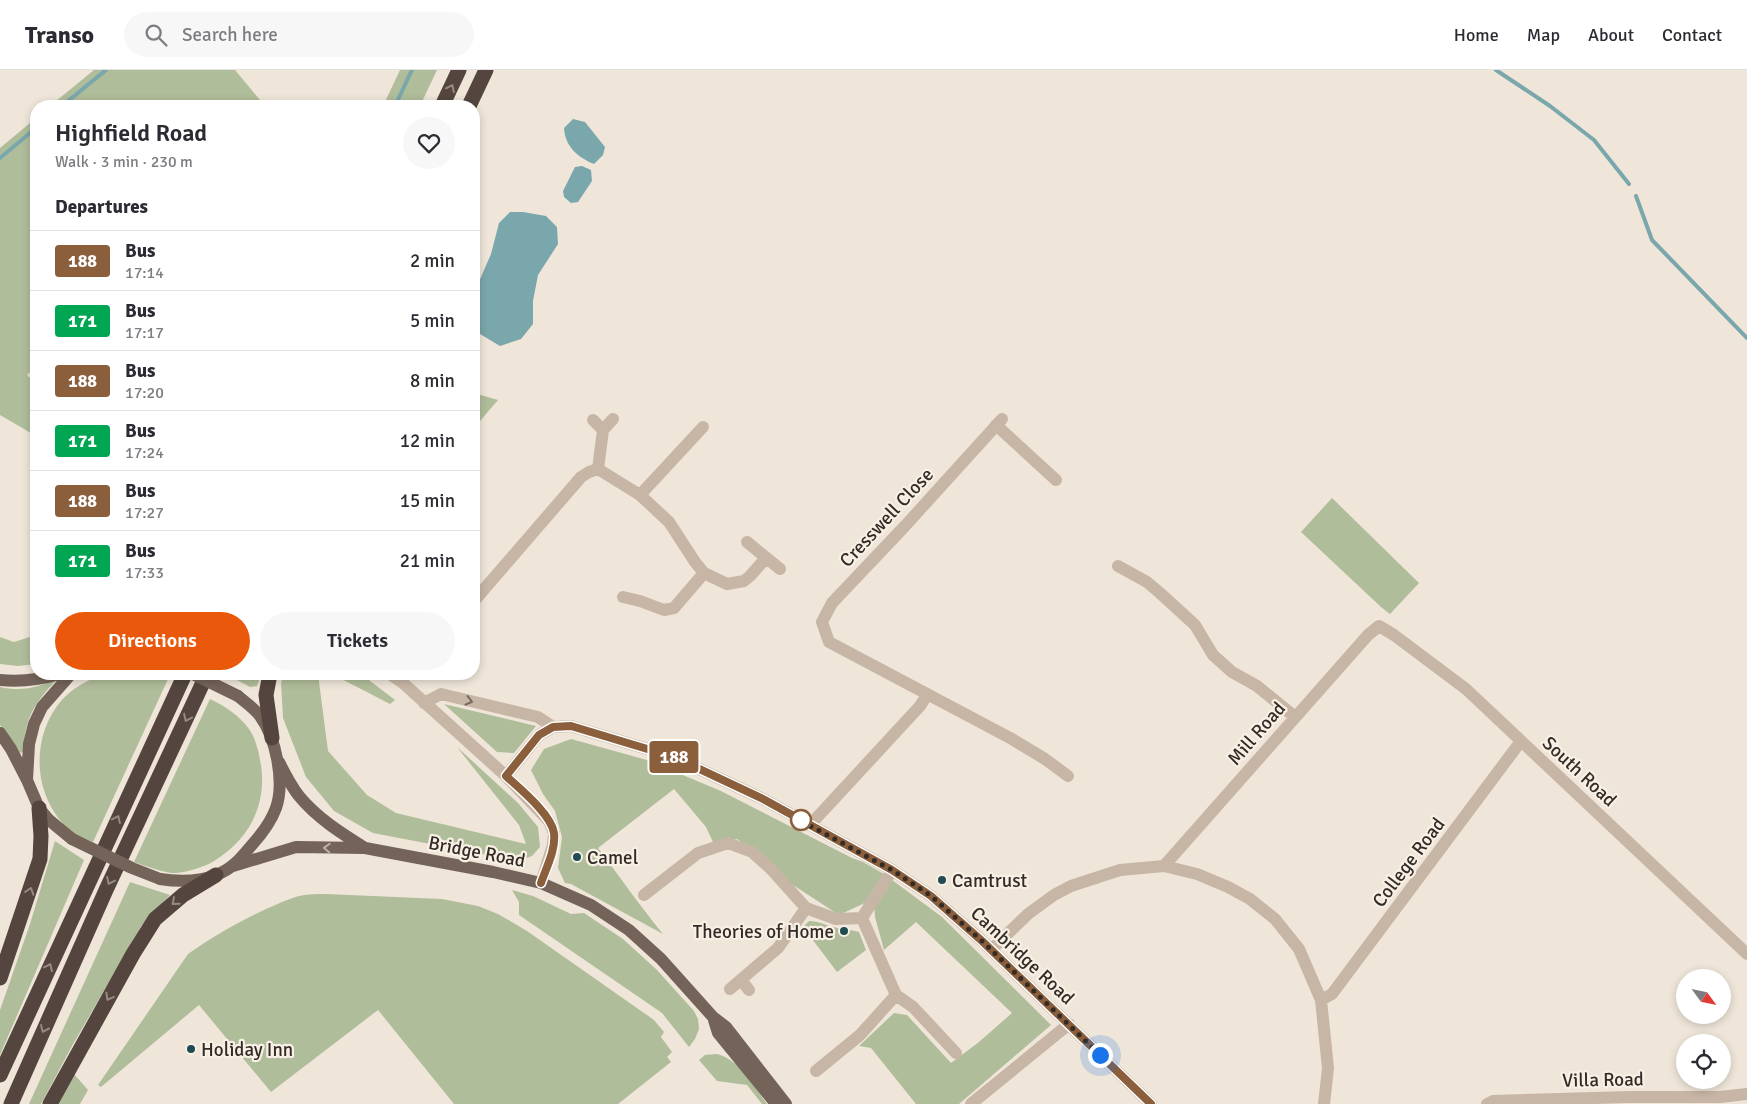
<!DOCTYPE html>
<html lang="en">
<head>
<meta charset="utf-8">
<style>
  :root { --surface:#fff; --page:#f7f7f7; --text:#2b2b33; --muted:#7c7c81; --line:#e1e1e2; --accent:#ea580c }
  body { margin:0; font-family:Signika,sans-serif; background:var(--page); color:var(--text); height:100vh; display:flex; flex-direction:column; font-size:19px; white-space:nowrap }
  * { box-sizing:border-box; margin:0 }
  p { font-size:16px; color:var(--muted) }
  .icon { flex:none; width:28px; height:28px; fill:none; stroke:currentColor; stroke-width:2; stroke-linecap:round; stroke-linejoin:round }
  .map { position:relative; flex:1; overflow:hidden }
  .sheet { position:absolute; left:30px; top:30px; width:450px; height:580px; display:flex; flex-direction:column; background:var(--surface); border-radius:20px; box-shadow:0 2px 8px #0003 }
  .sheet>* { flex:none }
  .badge { padding:0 10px; border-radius:4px; font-size:18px; line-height:32px }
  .needle { width:32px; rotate:123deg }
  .buttons { position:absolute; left:1676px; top:899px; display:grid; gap:10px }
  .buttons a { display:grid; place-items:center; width:55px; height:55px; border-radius:50%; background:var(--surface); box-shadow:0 2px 8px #0003; font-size:25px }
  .you { position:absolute; width:25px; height:25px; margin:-12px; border:4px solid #fff; border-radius:50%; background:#1a73e8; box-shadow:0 0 0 8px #1a73e833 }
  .map>.badge { position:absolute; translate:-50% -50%; box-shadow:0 0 0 2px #fff }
  h2 { padding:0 25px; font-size:19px; line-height:45px }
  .round { display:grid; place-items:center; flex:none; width:52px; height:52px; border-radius:26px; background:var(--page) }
  .headline { display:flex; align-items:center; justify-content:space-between; height:85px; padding:0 25px }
  h1 { font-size:24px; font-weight:600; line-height:38px }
  .button { display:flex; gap:10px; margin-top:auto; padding:10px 25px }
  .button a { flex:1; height:58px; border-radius:30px; background:var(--accent); color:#fff; font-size:20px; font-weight:600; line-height:58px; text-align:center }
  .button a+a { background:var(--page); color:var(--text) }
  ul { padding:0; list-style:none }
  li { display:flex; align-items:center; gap:15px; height:60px; padding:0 25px; border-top:1px solid var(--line) }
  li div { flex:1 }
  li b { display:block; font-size:19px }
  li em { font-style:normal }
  li .badge { min-width:55px; font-weight:700; text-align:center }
  header { display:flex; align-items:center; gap:30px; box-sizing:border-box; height:70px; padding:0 25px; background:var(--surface); border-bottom:1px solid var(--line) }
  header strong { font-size:24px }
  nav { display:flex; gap:28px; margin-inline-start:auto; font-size:18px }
  .search { width:350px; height:45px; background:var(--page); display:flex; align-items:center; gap:12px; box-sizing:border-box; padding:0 18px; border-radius:28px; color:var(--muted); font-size:19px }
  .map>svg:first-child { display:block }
  .green { fill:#b0bd9a }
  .water { fill:#7aa7ab }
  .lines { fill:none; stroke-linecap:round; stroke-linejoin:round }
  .stream { stroke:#7aa7ab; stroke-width:4 }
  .minor { stroke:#c7b6a6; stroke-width:12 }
  .major { stroke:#746358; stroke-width:12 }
  .highway { stroke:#54463e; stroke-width:15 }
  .major-bridge { stroke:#746358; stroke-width:12 }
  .oneway { stroke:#968a81 }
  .oneway2 { stroke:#766a60 }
  .oneway3 { stroke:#bdb1a6 }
  .line-casing { stroke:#fff; stroke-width:11 }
  .line { stroke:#8b5e3c; stroke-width:8 }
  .walk { stroke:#332b26; stroke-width:5; stroke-dasharray:0 9 }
  .stop-dot { fill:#fff; stroke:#8b5e3c; stroke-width:2.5 }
  .poi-dot { fill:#1f4c52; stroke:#f8f0e5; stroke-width:2 }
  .labels { text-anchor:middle; stroke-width:4.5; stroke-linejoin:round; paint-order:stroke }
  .street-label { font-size:19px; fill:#332b26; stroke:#f8f0e5 }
  .poi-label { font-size:19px; fill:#332b26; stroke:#f8f0e5; text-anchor:start }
</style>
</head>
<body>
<header>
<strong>Transo</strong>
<div class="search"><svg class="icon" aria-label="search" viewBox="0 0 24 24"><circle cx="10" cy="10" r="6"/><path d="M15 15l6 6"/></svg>Search here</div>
<nav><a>Home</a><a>Map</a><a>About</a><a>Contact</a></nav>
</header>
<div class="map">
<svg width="1747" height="1034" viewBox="0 0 1747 1034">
  <rect width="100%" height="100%" fill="#efe6d9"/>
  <path class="green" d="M94,0H235L265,36H50Z
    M400,0H437L420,36H383Z
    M36,48V296L27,305L36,314V366L0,345V78Z
    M474,323L498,330L474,358Z
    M1332,428L1419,513L1390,544L1381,537L1301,462Z
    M36,565V594L18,596L0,594V567L14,572Z
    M102,604H154L168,609L93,772C87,769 78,767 72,762C33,730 29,669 61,631C72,618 87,611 102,604Z
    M226,604H261L257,616L250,617Z
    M284,604H318L328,681L367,725L396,743L526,774L519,755L457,677L518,733L538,757L540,777L532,786L519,791L373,763L334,741L306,707L283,648L281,613Z
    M332,604H361L395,630L390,634Z
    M55,611C32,637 26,647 23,682L20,683L0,655V617C23,622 33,617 55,611Z
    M210,629C225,636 239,645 249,659C256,669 259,683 261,695C267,735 249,770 214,791C205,797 182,804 171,803C159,801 146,796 134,792Z
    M444,634L536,656L514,683L497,682Z
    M571,669L647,690L721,721L852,788L863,792L884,804L869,831L839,845L787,811L760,785L737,769L713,772L706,757L674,719L598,778C620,807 640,836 663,864L571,814L565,813L558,798L562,767L555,741L543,724L531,700L544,679Z
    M55,771L84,790L0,985V940L30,854Z
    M892,810L942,847L1051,955L959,1034H916L871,978L859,976L894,943L907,945L951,993L979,972L1012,943L916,852L884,880L875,847L874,833Z
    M130,812L170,825L142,855L72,976L41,1034H29Z
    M512,820L533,826L571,844L584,843L623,869L657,900L694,941L698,949L699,959L695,969L689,977L662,943L519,845V832Z
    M326,824L442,829L478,836L498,844L527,861L654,950L664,962L661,967L672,982L667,987L671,992L618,1034H454L378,940L271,1022L199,935L101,1017L98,1015L188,884C216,864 266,836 299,826C308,824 318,824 326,824Z
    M809,851C819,851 824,855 834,857C842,860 850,859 859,862L866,880L837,902L803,857Z
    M717,984C740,990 753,1015 767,1034H762L747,1015L717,1011L699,990L705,985Z
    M74,1004L88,1020L80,1034H56Z"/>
  <path class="water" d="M573,49L585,52L605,77L603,85L594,94C577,87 565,76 564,58Z
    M582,96L591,100L592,111L578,132L571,133L564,127L563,121L575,97Z
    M510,142H523L546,146L557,157L558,174L538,205L533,231V254L521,269L500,276L480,264L474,255V223L491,184L499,153Z"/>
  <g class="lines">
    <path class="stream" d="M1496,0L1550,36L1594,70L1629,114
      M62,36L106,0
      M395,36L412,0
      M0,88L36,58
      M1636,126L1652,170L1747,268"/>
    <path class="minor" d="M613,349L603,360L598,399L640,425L669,452L695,492L704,503L727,514L744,511L750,506L766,488
      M1002,349L905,456L832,533L822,552L829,572L1012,669L1045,689L1068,706
      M593,350L603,360
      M996,355L1056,410
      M640,425L703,357
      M747,472L780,499
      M1118,496L1147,512L1160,523L1195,555L1213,585L1232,602L1257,616L1295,647
      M623,527L640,531L664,540L674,538L704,503
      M474,531L581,407L589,402L598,399
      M390,604L403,613L506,706L549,751L554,763L553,775L541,813
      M424,633L441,624L538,647L553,657
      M506,706L539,665L553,657L571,656L674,687L763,729L892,800L931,826L982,871L1151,1034
      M810,755L920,636L927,625
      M1164,796L1368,565L1379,556L1394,565L1466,619L1747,884
      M644,825L698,783L728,773L752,782L771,799L806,838L836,849L862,848L896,925L913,937L956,983
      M862,848L892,800
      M991,880L1028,844L1054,825L1071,816L1120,800L1164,796L1197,804L1228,817L1250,829L1275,849L1299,879L1321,930L1328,998L1324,1034
      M741,910L749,920
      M730,919L778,878L806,838
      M1321,930L1332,924L1521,671
      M816,1001L860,965L896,925
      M971,1034L1069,954
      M1487,1034L1493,1031L1628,1027H1720L1747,1024"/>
    <path class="major" d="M71,604L42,637L34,654L29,674L27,710L39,738L49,750L72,769
      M0,610C22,612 39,610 60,604
      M0,663L11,679L27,710
      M279,692C285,704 291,716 299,726C317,748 341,763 365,778
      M233,796L296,777L365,778L493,802L541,813L591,835L629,860L661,889L713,947L726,957L786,1034
      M160,809C179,812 198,812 216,805C232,799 241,788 251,776C261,765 271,752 276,738C285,712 276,668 260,646C254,638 245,632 238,626
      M713,947L718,963L776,1034"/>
    <path class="highway" d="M442,36L459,0
      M469,36L486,0
      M270,604L266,625L272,668
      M0,908L40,789L41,766L39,738
      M0,1005L185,604
      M11,1034L106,820L207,604
      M50,1034L133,884L155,849L183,825L216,805"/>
    <path class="major-bridge" d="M193,604L238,626
      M72,769L132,798L160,809"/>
  </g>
  <defs><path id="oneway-chevron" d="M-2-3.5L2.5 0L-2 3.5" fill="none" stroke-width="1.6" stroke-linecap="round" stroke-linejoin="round" transform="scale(1.25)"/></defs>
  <g class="oneway">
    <use href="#oneway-chevron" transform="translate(451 18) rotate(-65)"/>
    <use href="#oneway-chevron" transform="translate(187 648) rotate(115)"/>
    <use href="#oneway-chevron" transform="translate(117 749) rotate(-65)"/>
    <use href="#oneway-chevron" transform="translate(110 811) rotate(115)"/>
    <use href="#oneway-chevron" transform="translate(30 821) rotate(-72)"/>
    <use href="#oneway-chevron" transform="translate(175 832) rotate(139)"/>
    <use href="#oneway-chevron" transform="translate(49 897) rotate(-65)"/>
    <use href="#oneway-chevron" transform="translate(109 927) rotate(119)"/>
    <use href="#oneway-chevron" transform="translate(44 959) rotate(114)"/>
  </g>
  <use class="oneway2" href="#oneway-chevron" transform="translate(469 631) rotate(14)"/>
  <use class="oneway3" href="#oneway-chevron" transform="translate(327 778) rotate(-177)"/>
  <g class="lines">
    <g class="line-casing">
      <path id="line" d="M541,813C546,798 556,780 554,763C551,744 520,719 506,706L539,665L553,657L571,656L674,687L763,729L892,800L931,826L982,871L1151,1034"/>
    </g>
    <use href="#line" class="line"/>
    <path class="walk" d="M801,750L794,747L892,800L931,826L982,871L1100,985"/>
  </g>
  <circle class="stop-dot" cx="801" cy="750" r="10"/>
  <g class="poi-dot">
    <circle cx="577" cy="787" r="5"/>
    <circle cx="942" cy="810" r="5"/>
    <circle cx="844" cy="861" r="5"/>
    <circle cx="191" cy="979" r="5"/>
  </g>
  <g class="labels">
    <g class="street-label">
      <text transform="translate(886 447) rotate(-47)" y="7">Cresswell Close</text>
      <text transform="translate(1256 663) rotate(-49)" y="7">Mill Road</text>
      <text transform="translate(1580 701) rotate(43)" y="7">South Road</text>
      <text transform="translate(477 781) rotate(11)" y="7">Bridge Road</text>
      <text transform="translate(1408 792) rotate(-53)" y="7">College Road</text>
      <text transform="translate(1023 885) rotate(43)" y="7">Cambridge Road</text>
      <text transform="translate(1603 1009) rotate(-1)" y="7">Villa Road</text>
    </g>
    <g class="poi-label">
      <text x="587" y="794">Camel</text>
      <text x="952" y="817">Camtrust</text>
      <text x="834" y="868" text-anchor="end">Theories of Home</text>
      <text x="201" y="986">Holiday Inn</text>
    </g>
  </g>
</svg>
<div class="buttons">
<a><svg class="needle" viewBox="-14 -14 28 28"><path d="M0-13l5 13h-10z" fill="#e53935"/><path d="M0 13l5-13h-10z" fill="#7c7c81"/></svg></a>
<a><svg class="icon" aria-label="locate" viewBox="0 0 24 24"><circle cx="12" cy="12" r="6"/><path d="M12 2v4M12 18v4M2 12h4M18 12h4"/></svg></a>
</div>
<div class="you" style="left:1100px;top:985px"></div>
<b class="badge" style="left:674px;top:687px;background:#8b5e3c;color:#fff">188</b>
<section class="sheet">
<div class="headline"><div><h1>Highfield Road</h1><p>Walk · 3 min · 230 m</p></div><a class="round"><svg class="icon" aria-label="heart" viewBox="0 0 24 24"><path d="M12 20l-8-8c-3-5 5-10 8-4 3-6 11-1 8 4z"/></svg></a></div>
<h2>Departures</h2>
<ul>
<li><span class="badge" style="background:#8b5e3c;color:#fff">188</span><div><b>Bus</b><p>17:14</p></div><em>2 min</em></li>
<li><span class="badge" style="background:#00a651;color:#fff">171</span><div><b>Bus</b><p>17:17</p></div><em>5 min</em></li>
<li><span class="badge" style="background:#8b5e3c;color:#fff">188</span><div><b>Bus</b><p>17:20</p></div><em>8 min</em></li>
<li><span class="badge" style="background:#00a651;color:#fff">171</span><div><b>Bus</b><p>17:24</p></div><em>12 min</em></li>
<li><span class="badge" style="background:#8b5e3c;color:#fff">188</span><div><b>Bus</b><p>17:27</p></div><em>15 min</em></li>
<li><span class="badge" style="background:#00a651;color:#fff">171</span><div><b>Bus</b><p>17:33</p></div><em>21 min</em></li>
</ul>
<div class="button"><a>Directions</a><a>Tickets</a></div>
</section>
</div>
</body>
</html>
